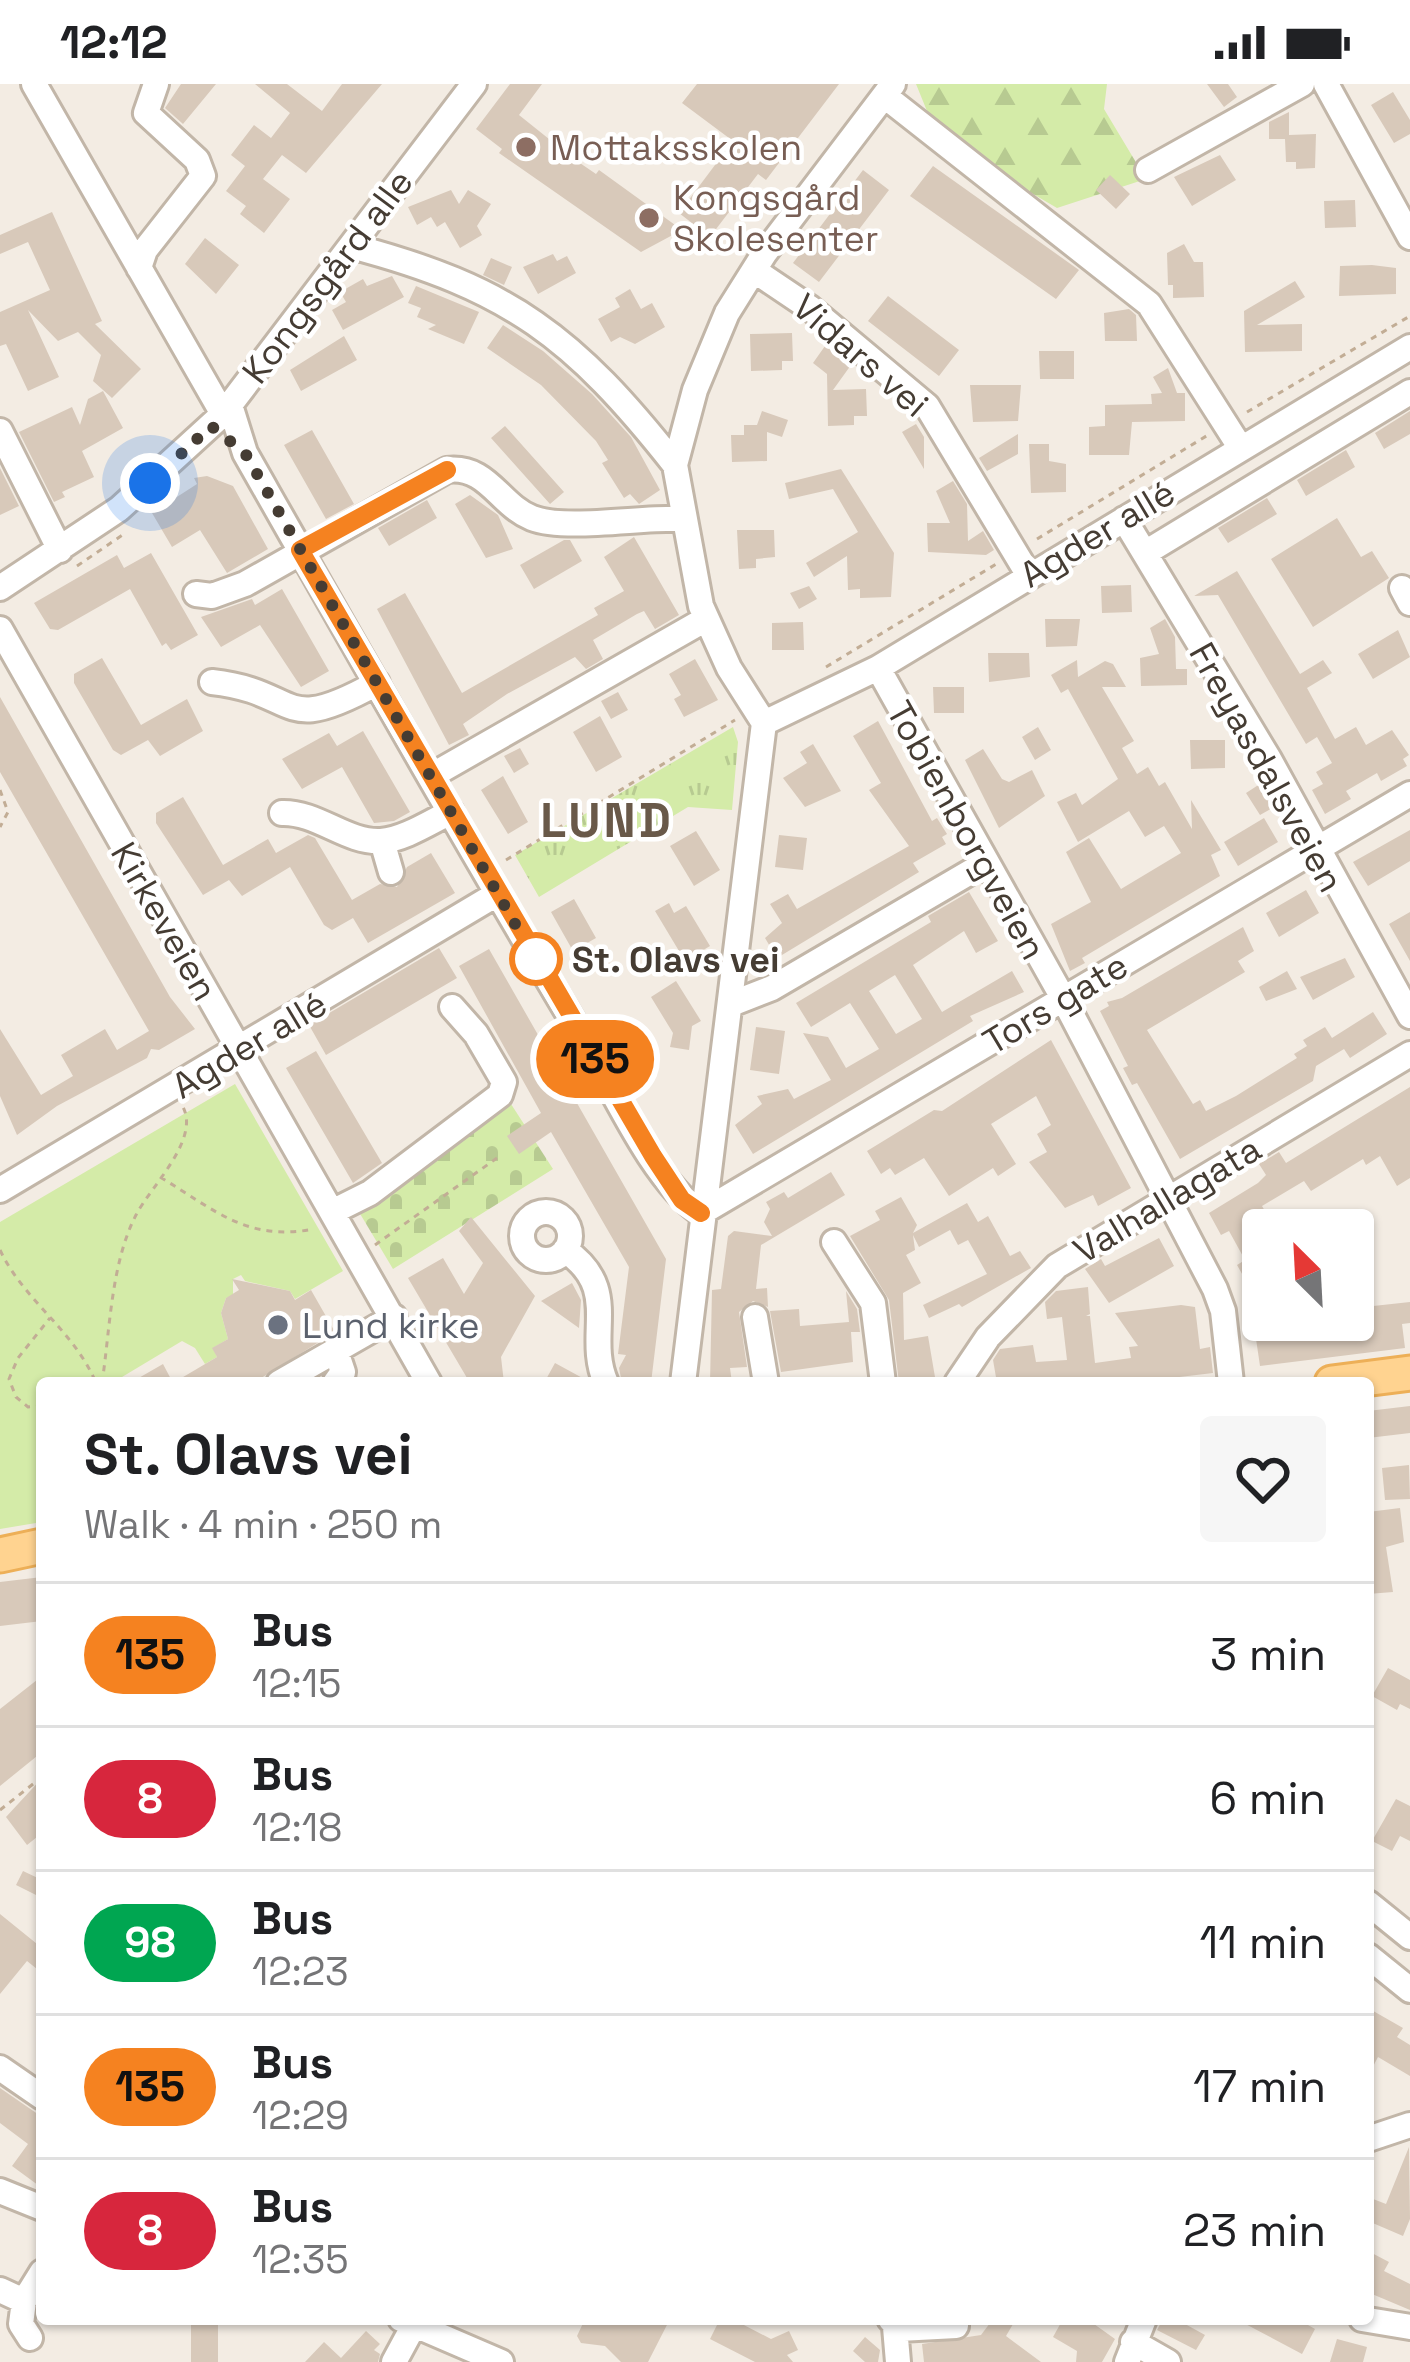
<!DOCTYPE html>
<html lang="en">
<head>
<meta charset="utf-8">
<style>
  :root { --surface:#fff; --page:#f6f6f6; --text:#202124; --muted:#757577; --line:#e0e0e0 }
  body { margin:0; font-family:"Space Grotesk",sans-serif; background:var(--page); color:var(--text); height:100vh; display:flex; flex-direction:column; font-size:45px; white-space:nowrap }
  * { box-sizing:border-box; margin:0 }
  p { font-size:39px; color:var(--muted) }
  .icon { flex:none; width:66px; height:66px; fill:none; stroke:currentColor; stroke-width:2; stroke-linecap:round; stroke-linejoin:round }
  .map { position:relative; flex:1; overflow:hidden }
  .drawer { position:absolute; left:36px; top:1293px; width:1338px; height:948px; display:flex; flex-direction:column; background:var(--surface); border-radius:12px; box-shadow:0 3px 9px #0004 }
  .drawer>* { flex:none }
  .badge { padding:0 24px; border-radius:39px; font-size:42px; line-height:78px }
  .needle { width:78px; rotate:336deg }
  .buttons { position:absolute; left:1242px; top:1125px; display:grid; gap:24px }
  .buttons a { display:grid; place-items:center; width:132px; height:132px; border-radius:12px; background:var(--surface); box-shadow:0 3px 9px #0004; font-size:60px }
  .you { position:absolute; width:60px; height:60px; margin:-30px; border:9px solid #fff; border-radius:50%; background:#1a73e8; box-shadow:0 0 0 18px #1a73e833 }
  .map>.badge { position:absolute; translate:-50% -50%; box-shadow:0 0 0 6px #fff }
  .round { display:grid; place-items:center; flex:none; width:126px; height:126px; border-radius:12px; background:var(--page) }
  .head { display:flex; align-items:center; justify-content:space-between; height:204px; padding:0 48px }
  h1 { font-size:57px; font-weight:600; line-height:90px }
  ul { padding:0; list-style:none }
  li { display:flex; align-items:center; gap:36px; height:144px; padding:0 48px; border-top:3px solid var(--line) }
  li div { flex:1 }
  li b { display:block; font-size:45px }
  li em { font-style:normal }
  li .badge { min-width:132px; font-weight:700; text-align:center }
  .status { display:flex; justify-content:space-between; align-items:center; height:84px; padding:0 60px; background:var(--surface); direction:ltr }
  .status svg { height:33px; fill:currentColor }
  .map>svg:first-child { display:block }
  .grass { fill:url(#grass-tufts) }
  .forest { fill:url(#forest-firs) }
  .cemetery { fill:url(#cemetery-stones) }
  .park { fill:#d4eba8 }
  .building { fill:#d8c9ba; fill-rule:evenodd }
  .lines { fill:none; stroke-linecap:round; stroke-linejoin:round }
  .minor-casing { stroke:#c2b6a8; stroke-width:30 }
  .major-casing { stroke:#edaf57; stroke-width:39 }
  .path { stroke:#c2ad95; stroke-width:3; stroke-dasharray:6 6; stroke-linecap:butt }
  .minor { stroke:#fff; stroke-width:24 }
  .major { stroke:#ffd390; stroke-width:33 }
  .line-casing { stroke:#fff; stroke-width:27 }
  .line { stroke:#f58220; stroke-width:18 }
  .walk { stroke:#453c33; stroke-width:12; stroke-dasharray:0 21.6 }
  .education-dot { fill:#8d6e63; stroke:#fff; stroke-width:4.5 }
  .stop-dot { fill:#fff; stroke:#f58220; stroke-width:6 }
  .worship-dot { fill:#6b7280; stroke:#fff; stroke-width:4.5 }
  .labels { text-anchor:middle; stroke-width:9; stroke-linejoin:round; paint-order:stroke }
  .education-label { font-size:36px; fill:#785e54; stroke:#fff; text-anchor:start }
  .street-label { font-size:36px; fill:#453c33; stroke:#fff }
  .stop-label { font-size:36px; font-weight:bold; fill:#453c33; stroke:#fff; text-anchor:start }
  .worship-label { font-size:36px; fill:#5b616d; stroke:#fff; text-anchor:start }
  .district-label { font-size:48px; font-weight:bold; letter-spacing:3px; fill:#695949; stroke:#fff }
</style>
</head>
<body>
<div class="status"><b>12:12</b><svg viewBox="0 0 49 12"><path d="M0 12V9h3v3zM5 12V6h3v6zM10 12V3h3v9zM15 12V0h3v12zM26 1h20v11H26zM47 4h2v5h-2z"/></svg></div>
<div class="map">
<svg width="1410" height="2278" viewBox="0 0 1410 2278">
  <defs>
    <pattern id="grass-tufts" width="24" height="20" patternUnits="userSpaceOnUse" patternTransform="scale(3)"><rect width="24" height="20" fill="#d4eba8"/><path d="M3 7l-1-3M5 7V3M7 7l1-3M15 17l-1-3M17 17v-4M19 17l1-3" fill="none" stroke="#b7ca91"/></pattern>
    <pattern id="forest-firs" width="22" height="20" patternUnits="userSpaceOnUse" patternTransform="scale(3)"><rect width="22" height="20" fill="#d4eba8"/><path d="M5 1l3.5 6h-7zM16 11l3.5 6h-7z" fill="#b7ca91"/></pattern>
    <pattern id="cemetery-stones" width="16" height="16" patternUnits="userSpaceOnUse" patternTransform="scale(3)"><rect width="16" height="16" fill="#d4eba8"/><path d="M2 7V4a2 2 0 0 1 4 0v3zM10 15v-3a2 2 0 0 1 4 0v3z" fill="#b7ca91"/></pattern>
  </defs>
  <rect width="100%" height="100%" fill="#f3ece3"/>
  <path class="grass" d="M733,643L738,658L732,726L688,723L539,813L515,771Z"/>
  <path class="forest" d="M916,0H1107L1104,25L1146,95L1057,124L938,54Z"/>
  <path class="cemetery" d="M511,1020L553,1085L393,1185L359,1128Z"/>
  <path class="park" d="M235,1000L343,1187L295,1215L290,1207L245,1197L241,1191L233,1195V1212L226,1214L221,1229L228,1255L213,1264L217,1273L205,1280L195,1264L182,1257L112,1299H42V1438L0,1445V1138Z"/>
  <path class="building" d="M181,0H216L183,40L165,24Z
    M255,0H287L322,27L342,0H382L306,89L282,71L263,95L290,115L264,149L240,130L246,122L226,107L245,82L231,71L254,41L271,54L290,29Z
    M510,0H542L519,31L574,75L596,90L599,86L682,146L641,168L499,69L502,65L476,45Z
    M697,0H839L766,96L758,90L710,153L679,129L733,57L682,19Z
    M1207,0H1228L1237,13L1224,23Z
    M1393,8L1410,36V50L1394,59L1371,21Z
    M1289,28V51L1316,50L1315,84L1296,85V78H1286L1285,55H1269V38Z
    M1220,71L1236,96L1192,122L1174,93Z
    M933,82L1079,186L1056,215L910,112Z
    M863,86L889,106L819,198L793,179Z
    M1110,91L1130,110L1116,125L1096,106Z
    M451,106L459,120L468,106L491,120L477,142L482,151L460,164L445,138L437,143L431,133L417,141L408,123Z
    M1355,116L1356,143L1325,144L1324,117Z
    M52,128L102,237L95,240L141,285L112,314L93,297L101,271L78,248L58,257L28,226L59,293L28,307L6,260L0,262V228L50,206L28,158L0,170V151Z
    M205,154L239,181L216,210L185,180Z
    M1184,160L1194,178H1203L1204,213L1173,214V201H1168L1167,169Z
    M553,170L557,177L567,172L576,189L538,210L523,183Z
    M491,174L512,183L504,201L483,191Z
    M1372,181L1396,184V210L1339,212L1340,182Z
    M392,192L404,213L343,246L332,226L346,218L340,208L363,195L367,202Z
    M1295,197L1305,213L1257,241L1302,240V267L1245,268L1244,227Z
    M416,202L479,228L464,260L428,245L436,241L417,233L421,224L408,219Z
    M630,205L641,225L652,219L665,243L635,260L620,253L611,258L598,235L620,223L615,214Z
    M888,212L959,266L939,292L868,237Z
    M1129,225L1136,231L1137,257H1105L1104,229Z
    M503,241L543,267L592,310L631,353L660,406L639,420L630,410L624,414L602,379L608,376L596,357L541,301L487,264Z
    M792,249L793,277H782V286L751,287L750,250Z
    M344,252L357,276L301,307L290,286Z
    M825,262L851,281L833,306L866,305L867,332H854V341L828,342L827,290L813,279Z
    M1039,267H1074V295H1040Z
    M1168,284L1177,309H1185V337L1132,338L1129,371H1089V343L1105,342V321L1152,320L1151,310L1162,309L1153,293Z
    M970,301H1021L1018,337L973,338Z
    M103,307L123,344L82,367L94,393L62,408L65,413L54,418L19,348L72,323L80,341L88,315Z
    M762,327L788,336L782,353L767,348V377L732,378L731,351H744V341H757Z
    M1410,327V350L1384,365L1375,349Z
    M916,340L924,353V385L902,348Z
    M505,342L564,408L550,420L491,354Z
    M312,346L354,420L326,435L284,361Z
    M1018,350V370L987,387L979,374Z
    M1029,360H1049V377L1066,380V408L1031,409Z
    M1346,366L1355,383L1306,412L1297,396Z
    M0,384L19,422L0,431Z
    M841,385L894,469L891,513L860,514V505L848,506L847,472L814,493L806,479L858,448L833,405L789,415L785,399Z
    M207,392L233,402L268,465L227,489L200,446L172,463L152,429L197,400L194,394Z
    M953,397L967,420L968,457L983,447L994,466L986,471L928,468L927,439H950L936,407Z
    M470,411L498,431L513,465L486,474L455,420Z
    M1267,414L1277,430L1228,459L1218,444Z
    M427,416L437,434L389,462L378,444Z
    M1337,434L1361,473L1372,467L1389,494L1313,543L1271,475Z
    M737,446H774L775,473L756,475V484L739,485Z
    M634,453L679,531L655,545L644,527L637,530L593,556L603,575L586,585L575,573L507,610L463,640L469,651L449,661L377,525L405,509L462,609L598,531L594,524L624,507L604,473Z
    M564,456H570L582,477L534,505L520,481Z
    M151,469L198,551L171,566L166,559L162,562L130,505L58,546L50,545L34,519L117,471L124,484Z
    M1237,487L1300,590L1323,576L1332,589L1307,604L1335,655L1356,643L1366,661L1392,646L1409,671L1403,675L1407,682L1381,697L1377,689L1346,707L1351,715L1325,730L1312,706L1323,700L1316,688L1332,679L1317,653L1306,660L1218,511L1194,512Z
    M1131,501L1132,528L1102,529L1101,502Z
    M809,502L817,515L799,525L790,509Z
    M282,505L329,587L301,603L260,541L221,563L201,533L252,515L255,521Z
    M1045,535H1080L1077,562L1046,563Z
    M1165,535L1175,553L1176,585H1187V601L1141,602L1140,574L1159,570L1150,544Z
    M803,538L804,566H772V539Z
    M1398,546L1410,573L1373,595L1358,570Z
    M988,569H1029L1030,593L989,598Z
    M102,574L141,641L187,615L203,647L160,672L148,656L121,671L113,666L74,599V590Z
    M695,575L718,616L684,633L674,615L681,611L669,590Z
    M1077,576L1078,593L1105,577L1113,580L1126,603H1102L1134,657L1122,664L1137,690L1148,683L1159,702L1165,698L1192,745L1191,716L1221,766L1211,771L1220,792L1082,874L1085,879L1070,887L1051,840L1091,818L1066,768L1089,754L1121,805L1181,769L1164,742L1145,753L1129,727L1078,758L1057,718L1076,709L1082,721L1118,695L1068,605L1061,609L1051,591Z
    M933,603H964V629H934Z
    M618,608L628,626L611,635L601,617Z
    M0,613L170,913L195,945L159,966L151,965L147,974L57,1022L17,1051L0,1012V945L41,1011L73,992L61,971L105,945L117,966L149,947L0,688Z
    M600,632L622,673L596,688L573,648Z
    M878,637L932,737L937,734L947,750L942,753L946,760L913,779L919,788L777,874L765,854L782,839L770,820L788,810L797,825L909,762L869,706L881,699L853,652Z
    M1038,643L1051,666L1035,676L1022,653Z
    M363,647L410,728L394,737L374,739L342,683L302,705L282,675L329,649L337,662Z
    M1190,656H1225V684L1191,685Z
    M813,660L841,707L805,723L783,694L807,679L800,668Z
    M520,664L529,680L514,689L504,672Z
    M983,665L1002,695L1009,698L1032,686L1045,712L999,744L965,676Z
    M503,692L528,738L508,750L481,706Z
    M1263,698L1276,722L1260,731L1246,709Z
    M183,713L223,781L268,755L276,769L308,751L315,754L352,816L380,800L397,803L407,783L431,769L455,809L368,859L353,834L332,846L324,841L290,783L242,812L229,796L203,811L156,739V729Z
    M1264,734L1278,758L1238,782L1224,758Z
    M1410,746V777L1368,802L1353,778Z
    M696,747L720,786L694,802L670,762Z
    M779,751L807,754L803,786L775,783Z
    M1306,806L1319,829L1279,853L1266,829Z
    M969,808L998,857L976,869L964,847L913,881L942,928L1012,887L1024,908L970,932L973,937L753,1070L735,1041L762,1020L757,1012L788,1005L794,1015L831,996L803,949L828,953L846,984L879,965L850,919L811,943L796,919L931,838L928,832ZM895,891L922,935L896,950L869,907Z
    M574,815L596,854L573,867L551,828Z
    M669,819L674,829L686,822L710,862L685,877L655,827Z
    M1410,828V877L1389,840Z
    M1243,843L1254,867L1238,877L1245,888L1147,946L1193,1020L1200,1016L1206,1027L1236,1012L1297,974L1294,970L1307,962L1303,956L1325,943L1332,954L1373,928L1387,950L1350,974L1344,965L1316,982L1313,997L1180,1075L1137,999L1132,1001L1123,984L1128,982L1100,927L1109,922L1107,918L1122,914Z
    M439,864L457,894L326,971L309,941Z
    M489,865L666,1175L651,1299H622L619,1284L626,1271L618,1270L629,1183L551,1048L519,1070L507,1052L541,1029L459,882Z
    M1345,874L1355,893L1313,916L1300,893Z
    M1287,887L1297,905L1266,917L1259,903Z
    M676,897L701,937L692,942L689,966L670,963L673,949L651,913Z
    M756,943L785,947L779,990L750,986Z
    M1051,956L1131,1104L1098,1122L1093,1111L1065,1124L1029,1078L1047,1068L1037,1050L1051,1041L1036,1012L991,1040L1016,1080L998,1092L993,1084L949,1112L924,1074L895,1091L890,1084L881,1090L867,1067L934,1026L942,1027Z
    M316,967L382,1079L353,1099L286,984Z
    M1410,1003V1094L1397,1102L1380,1072L1366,1081L1363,1075L1311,1107L1304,1097L1262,1122L1276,1146H1263V1197L1250,1204L1237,1181L1245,1176L1229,1147L1221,1151L1209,1129L1258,1099L1266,1091L1259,1080L1279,1068L1286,1079Z
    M831,1088L845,1111L761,1161L756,1205L767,1204L768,1223L753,1217L739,1228L747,1283L730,1284L732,1299H710L712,1206L721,1205L728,1152L734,1147L772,1152L764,1138L770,1125L766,1118L784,1108L788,1114Z
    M901,1113L917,1141L913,1149L967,1119L978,1138L988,1132L1010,1172L1020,1167L1031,1184L962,1223L959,1220L929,1234L923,1221L987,1190L968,1156L958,1161L950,1146L919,1163L913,1151L915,1166L906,1171L921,1199L903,1209L904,1256L928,1252L936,1299H899L889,1216L850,1152L880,1136L875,1127Z
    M471,1133L535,1212L501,1273L504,1299H470L408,1194L443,1174L464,1210L483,1179L459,1147Z
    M1159,1154L1174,1182L1109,1219L1085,1185L1101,1175L1105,1182Z
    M232,1195L290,1207L295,1216L311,1206L335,1248L253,1299H130L163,1280L173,1299L217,1273L212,1264L228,1255L221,1229L226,1214L239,1206Z
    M572,1199L581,1216L579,1244L541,1217Z
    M1088,1203L1090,1230L1086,1232H1090L1095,1279L1131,1274L1129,1263L1138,1262L1115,1229L1181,1221L1195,1223L1200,1265L1210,1263L1213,1289L1129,1299H997L993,1276L1000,1265L1033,1261L1036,1278L1067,1276L1062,1233L1047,1235L1045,1218L1056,1207Z
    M846,1207L857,1225L860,1248H851L853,1278L781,1288L770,1227L799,1225L800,1242L849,1238Z
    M1410,1218V1239L1402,1240L1405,1264L1260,1282L1255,1248L1283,1245L1282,1237L1357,1236L1355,1224Z
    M555,1279L588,1297L589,1299H544Z
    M1410,1322V1349L1368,1354V1327Z
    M1409,1381L1410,1415L1385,1416L1382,1384Z
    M1400,1424L1404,1458L1386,1463L1393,1508L1368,1510V1428Z
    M42,1493V1537L0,1542V1498Z
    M1388,1584L1410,1596V1625L1400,1620L1397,1626L1372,1612Z
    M42,1592V1668L0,1702V1625Z
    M42,1694V1749L27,1761L6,1733Z
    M1396,1715L1410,1722V1757L1400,1752L1392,1767L1372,1757Z
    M23,1787L42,1796V1814L16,1801Z
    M0,1830L42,1864V1889L27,1877L0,1910Z
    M1368,1924L1403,1944L1397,1953L1410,1961V1992L1378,1973L1368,1992Z
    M0,2004L42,2033V2104L12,2082L28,2060L0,2039Z
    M1409,2063L1410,2135L1403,2152L1368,2137V2113L1386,2120Z
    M1368,2167L1389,2178L1384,2187L1410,2200V2226L1372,2210L1368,2218Z
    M585,2235H670L648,2278H621L605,2262L581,2259L577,2252Z
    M720,2235H745L742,2240L771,2255L789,2247L798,2266L787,2271L793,2278H755L710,2255Z
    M993,2235H1016L1006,2252L1041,2278H924L922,2260L981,2251Z
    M1063,2235L1094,2240L1115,2255L1102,2278H1076L1077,2267L1053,2253Z
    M1163,2235H1176L1205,2251L1196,2266L1157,2246Z
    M1236,2235H1311L1308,2241L1315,2245L1302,2270Z
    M191,2241H218V2278H191Z
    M366,2247L380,2260L374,2266L380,2270L378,2278H305L324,2258L341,2274Z
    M865,2253L880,2266L878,2278H865L853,2267Z
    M1337,2255L1367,2263L1363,2278H1330Z"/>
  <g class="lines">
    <g class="minor-casing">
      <path id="minor" d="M34,0L223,330
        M1326,0L1410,153
        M886,13L1149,220L1240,363
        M1148,86L1302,0
        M351,162C510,204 574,253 675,381
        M139,184L145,166L203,92L197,76L146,29L156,0
        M755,187L810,224L927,322L1028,490
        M230,321L245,369C357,566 468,762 584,956C614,1007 653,1097 701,1129L1410,710
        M0,347L60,466
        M1124,435L1269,675L1410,932
        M1145,469L1410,308
        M0,504L119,425L223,330L474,0
        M1402,504L1410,519
        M196,510L212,512L245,500L447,386C488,381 499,421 532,434C566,447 642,433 682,435
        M0,545L429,1299
        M878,584L1063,914L1215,1205L1223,1227L1231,1299
        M212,598C302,608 278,654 377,599
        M764,639L878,584L1410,263
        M431,692L706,535
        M282,729C318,728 346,759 381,757C405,755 430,738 451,728
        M382,757L391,788
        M731,920L772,904L984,780
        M0,1106L497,810
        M334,1127L370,1109L500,1011L504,998L476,950L452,923
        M522 1152a24 24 0 1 1 48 0a24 24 0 1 1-48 0Z
        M834,1158L873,1219L883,1299
        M565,1166C623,1206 584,1249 606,1299
        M755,1233L766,1299
        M279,1299L394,1233
        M335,1299L343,1288L336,1267
        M683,1299L764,639L729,584L701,522L675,381L695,306L727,229L764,170L893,0
        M957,1299L988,1253L1057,1182L1410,970
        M1368,1819L1410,1853
        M1368,1872L1410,1906
        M0,1984L42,2013
        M1368,2055L1410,2041
        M0,2107L42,2124
        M0,2206L24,2217L42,2188
        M24,2217L21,2240L30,2254
        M401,2235L501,2278
        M890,2235L899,2245L956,2242
        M1362,2235L1410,2243
        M895,2243L898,2278
        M1133,2258L1168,2278
        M394,2278L414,2241
        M1127,2278L1144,2235"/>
    </g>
    <g class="major-casing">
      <path id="major" d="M1332,1299L1410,1289
        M0,1471L42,1462"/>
    </g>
    <path class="path" d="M1247,328L1410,232
      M1037,455L1208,351
      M77,482L124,450
      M826,583L998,479
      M0,706L8,728L0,743
      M506,776L735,636
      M160,1093C215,1126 247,1158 314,1145
      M375,1161L497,1074
      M0,1166C24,1217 74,1246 96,1299
      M102,1299C110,1246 111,1179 136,1131C151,1102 200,1056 183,1023
      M42,1322L28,1323L16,1313L9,1295L18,1274L50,1234
      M0,1726L42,1693"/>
    <use href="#minor" class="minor"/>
    <use href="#major" class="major"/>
  </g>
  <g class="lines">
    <g class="line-casing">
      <path id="line" d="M447,386L300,466L653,1072L682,1116L701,1129"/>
    </g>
    <use href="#line" class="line"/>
    <path class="walk" d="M150,399L211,342L245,369L538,880L536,875"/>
  </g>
  <g class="education-dot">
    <circle cx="526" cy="63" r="12"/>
    <circle cx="649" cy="134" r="12"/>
  </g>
  <circle class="stop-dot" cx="536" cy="875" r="24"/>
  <circle class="worship-dot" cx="278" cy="1241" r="12"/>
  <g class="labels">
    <g class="education-label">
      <text x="550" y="76">Mottaksskolen</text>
      <text x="673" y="126">Kongsgård<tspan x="673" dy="41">Skolesenter</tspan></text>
    </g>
    <g class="street-label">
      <text transform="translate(327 192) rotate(-53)" y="13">Kongsgård alle</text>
      <text transform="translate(861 271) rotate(41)" y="13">Vidars vei</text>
      <text transform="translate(1097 449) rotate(-31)" y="13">Agder allé</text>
      <text transform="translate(1267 683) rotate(61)" y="13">Freyasdalsveien</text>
      <text transform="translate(967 746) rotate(61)" y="13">Tobienborgveien</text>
      <text transform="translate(165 837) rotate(60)" y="13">Kirkeveien</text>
      <text transform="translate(1055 919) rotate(-31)" y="13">Tors gate</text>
      <text transform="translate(249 960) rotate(-31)" y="13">Agder allé</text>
      <text transform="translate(1167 1115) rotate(-31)" y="13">Valhallagata</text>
    </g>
    <g class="stop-label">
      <text x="572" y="888">St. Olavs vei</text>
    </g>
    <g class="worship-label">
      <text x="302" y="1254">Lund kirke</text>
    </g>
    <g class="district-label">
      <text x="607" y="753">LUND</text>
    </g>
  </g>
</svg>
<div class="buttons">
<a><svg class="needle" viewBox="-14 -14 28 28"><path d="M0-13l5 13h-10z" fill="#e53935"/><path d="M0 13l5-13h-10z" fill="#757577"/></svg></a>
</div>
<div class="you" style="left:150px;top:399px"></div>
<b class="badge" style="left:595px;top:975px;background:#f58220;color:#111">135</b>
<section class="drawer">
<div class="head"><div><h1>St. Olavs vei</h1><p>Walk · 4 min · 250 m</p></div><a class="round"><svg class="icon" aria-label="heart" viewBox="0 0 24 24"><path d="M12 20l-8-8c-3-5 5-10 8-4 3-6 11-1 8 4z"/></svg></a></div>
<ul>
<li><span class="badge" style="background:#f58220;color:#111">135</span><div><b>Bus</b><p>12:15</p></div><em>3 min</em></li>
<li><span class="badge" style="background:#d7263d;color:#fff">8</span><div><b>Bus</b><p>12:18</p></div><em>6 min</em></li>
<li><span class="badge" style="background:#00a651;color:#fff">98</span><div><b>Bus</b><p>12:23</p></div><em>11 min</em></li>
<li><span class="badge" style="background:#f58220;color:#111">135</span><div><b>Bus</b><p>12:29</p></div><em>17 min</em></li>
<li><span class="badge" style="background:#d7263d;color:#fff">8</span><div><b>Bus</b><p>12:35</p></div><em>23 min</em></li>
</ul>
</section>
</div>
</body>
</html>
